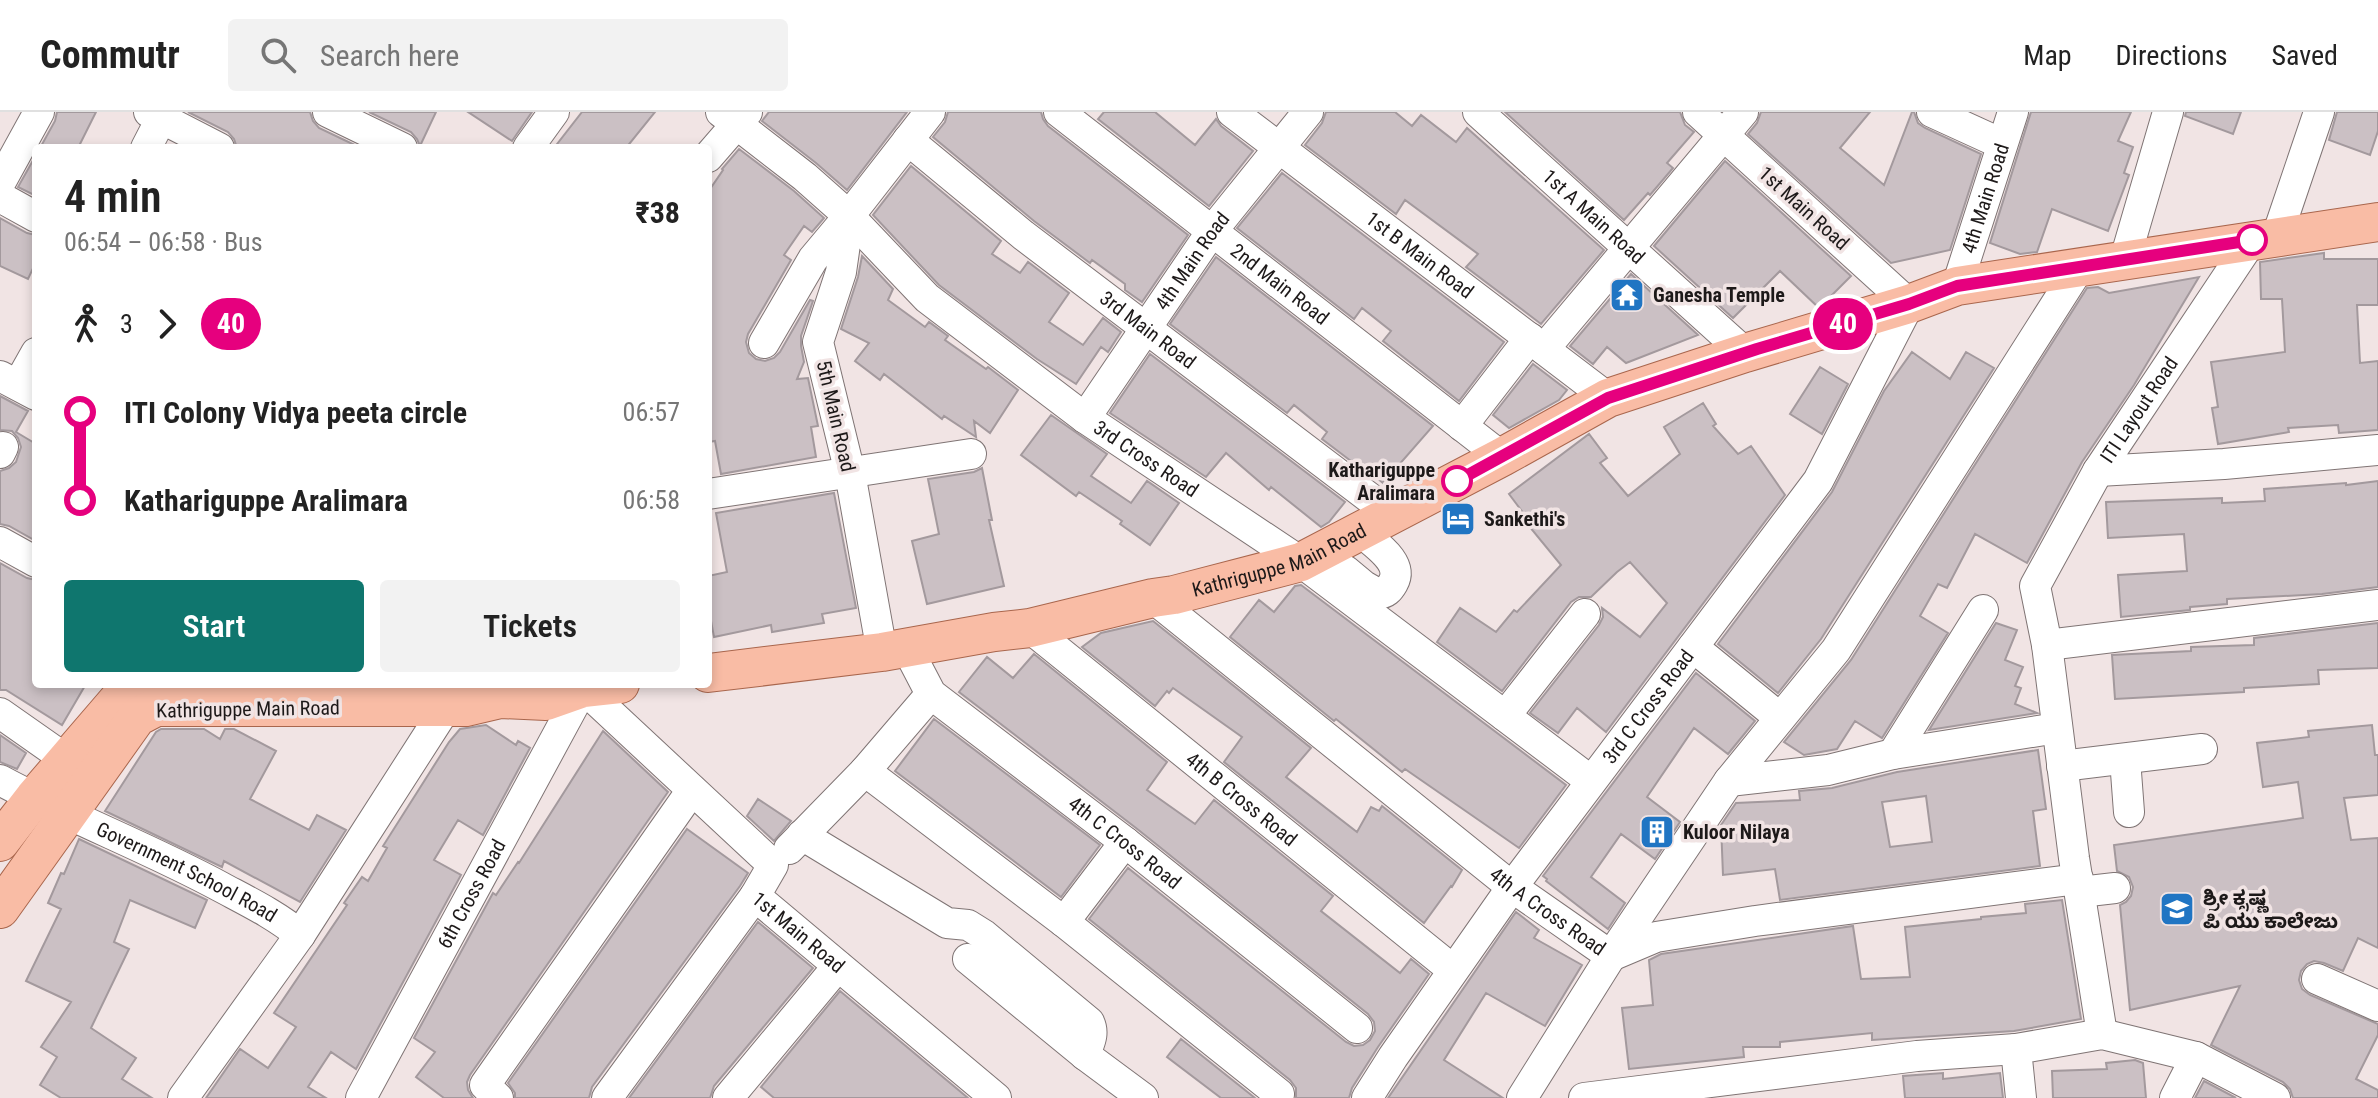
<!DOCTYPE html>
<html lang="en">
<head>
<meta charset="utf-8">
<style>
  :root { --surface:#fff; --page:#f2f2f2; --text:#222; --muted:#767676; --line:#e0e0e0; --accent:#0f766e }
  body { margin:0; font-family:"Roboto Condensed","Noto Sans Kannada",sans-serif; background:var(--page); color:var(--text); height:100vh; display:flex; flex-direction:column; font-size:30px; white-space:nowrap }
  * { box-sizing:border-box; margin:0 }
  p { font-size:26px; color:var(--muted) }
  .icon { flex:none; width:44px; height:44px; fill:none; stroke:currentColor; stroke-width:2; stroke-linecap:round; stroke-linejoin:round }
  .map { position:relative; flex:1; overflow:hidden }
  .drawer { position:absolute; left:32px; top:32px; width:680px; height:544px; display:flex; flex-direction:column; background:var(--surface); border-radius:8px; box-shadow:0 4px 12px #0003 }
  .drawer>* { flex:none }
  .badge { padding:0 16px; border-radius:26px; font-size:28px; line-height:52px }
  .map>.badge { position:absolute; translate:-50% -50%; box-shadow:0 0 0 4px #fff }
  .legs { display:flex; align-items:center; gap:12px; height:88px; padding:0 32px; font-size:26px }
  .legs p { margin-inline-start:auto }
  .overview { display:flex; align-items:center; justify-content:space-between; height:136px; padding:0 32px }
  h1 { font-size:44px; font-weight:600; line-height:60px }
  .primary-button { display:flex; gap:16px; margin-top:auto; padding:16px 32px }
  .primary-button a { flex:1; height:92px; border-radius:8px; background:var(--accent); color:#fff; font-size:32px; font-weight:600; line-height:92px; text-align:center }
  .primary-button a+a { background:var(--page); color:var(--text) }
  ul { padding:0 32px; list-style:none }
  li { display:flex; align-items:center; gap:28px; height:88px; font-size:30px }
  li i { display:grid; place-items:center; width:12px; height:100%; margin:0 10px; background:currentColor }
  li i::after { content:''; width:20px; height:20px; margin:-10px; border:6px solid; border-radius:50%; background:var(--surface) }
  li p { margin-inline-start:auto }
  li:first-child i { background:linear-gradient(#0000 50%,currentColor 0) }
  li:last-child i { background:linear-gradient(currentColor 50%,#0000 0) }
  header { display:flex; align-items:center; gap:48px; box-sizing:border-box; height:112px; padding:0 40px; background:var(--surface); border-bottom:2px solid var(--line) }
  header strong { font-size:38px }
  nav { display:flex; gap:44px; margin-inline-start:auto; font-size:28px }
  .search { width:560px; height:72px; background:var(--page); display:flex; align-items:center; gap:20px; box-sizing:border-box; padding:0 28px; border-radius:8px; color:var(--muted); font-size:30px }
  .map>svg:first-child { display:block }
  .building { fill:#cbc0c4; stroke:#a3999d; stroke-width:2; fill-rule:evenodd }
  .lines { fill:none; stroke-linecap:round; stroke-linejoin:round }
  .minor-casing { stroke:#7f7474; stroke-width:32 }
  .major-casing { stroke:#a9664d; stroke-width:40 }
  .minor { stroke:#fff; stroke-width:30 }
  .major { stroke:#f9bca5; stroke-width:38 }
  .line-1-casing { stroke:#fff; stroke-width:18 }
  .line-1 { stroke:#e6007e; stroke-width:12 }
  .stop-1-dot { fill:#fff; stroke:#e6007e; stroke-width:4 }
  .labels { text-anchor:middle; stroke-width:7; stroke-linejoin:round; paint-order:stroke }
  .street-label { font-size:20px; fill:#1d1919; stroke:#f1e4e4 }
  .poi-label { font-size:20px; font-weight:bold; fill:#1d1919; stroke:#f1e4e4; text-anchor:start }
  .stop-label { font-size:20px; font-weight:bold; fill:#1d1919; stroke:#f1e4e4; text-anchor:end }
</style>
</head>
<body>
<header>
<strong>Commutr</strong>
<div class="search"><svg class="icon" aria-label="search" viewBox="0 0 24 24"><circle cx="10" cy="10" r="6"/><path d="M15 15l6 6"/></svg>Search here</div>
<nav><a>Map</a><a>Directions</a><a>Saved</a></nav>
</header>
<div class="map">
<svg width="2378" height="986" viewBox="0 0 2378 986">
  <rect width="100%" height="100%" fill="#f1e4e4"/>
  <path class="building" d="M57,0H96L78,36H40L55,9Z
    M188,0H310L313,9L319,16L361,36H237L234,27L228,20Z
    M369,0H436L420,34L417,27L411,20Z
    M468,0H532L512,29Z
    M582,0H655L626,36H554Z
    M769,0H907L847,78L816,51L762,9Z
    M948,0H1041L1043,7L1048,14L1188,123L1142,190L1125,178V172L1092,148L1090,151L1034,109L933,25L945,10Z
    M1104,0H1155L1195,33L1216,7L1221,14L1253,39L1209,94L1098,7Z
    M1326,0H1395L1412,14L1421,3L1456,30L1467,16L1604,138L1541,212L1466,155L1478,142L1405,88L1396,102L1305,33L1322,11Z
    M1505,0H1680L1685,13L1694,20L1667,51L1673,56L1650,83L1648,81L1624,108Z
    M1761,0H1870L1840,36L1884,73L1912,0H1914L1918,11L1925,16L1981,42L1950,138L1891,151L1748,22L1757,11Z
    M2031,0H2131L2118,29L2133,35L2124,61L2129,63L2108,119L2052,97L2037,140L2020,142L1990,131Z
    M2186,0H2241L2233,22L2185,4Z
    M2337,0H2378V19L2370,43L2329,28Z
    M739,37L794,79L824,106L812,120L804,114L784,143L791,148L748,222L746,230L749,241L756,247L765,249L774,246L780,240L810,188L813,189L801,224V234L804,250L797,267L808,266L818,314L811,315L816,345L721,362L715,329L708,330V80L723,58L722,57Z
    M36,43V84L18,75Z
    M1725,49L1851,164L1819,196L1780,159L1733,206L1654,134Z
    M911,54L1001,129L992,142L1020,161L1028,150L1069,181L1049,210L1083,233L1103,206L1121,220L1108,240L1101,235L1076,272L1037,247L939,173L873,103Z
    M1282,61L1504,230L1459,289L1383,229L1391,219L1362,196L1354,207L1237,116Z
    M0,106L27,121L36,123V150L28,167L0,154Z
    M2324,141V147H2378V193H2357L2360,251L2378,249V318L2339,321L2338,313L2288,316L2289,320L2218,332L2212,296L2218,295L2211,250L2285,240L2282,187H2261L2260,150Z
    M862,144L893,177L888,188L925,215L929,210L948,224L945,228L986,257L988,255L1018,278L990,321L974,309L976,325L944,304L942,307L884,262L880,268L855,249L869,231L841,217L858,165Z
    M1216,145L1433,314L1383,371L1370,360L1368,362L1322,327L1327,320L1294,293L1287,301L1170,212Z
    M1631,162L1698,223L1626,251L1607,235L1593,252L1570,234Z
    M2199,165L2134,273L2082,350L2027,451L1975,422L1947,476L1938,472L1920,504L1948,521L1882,626L1855,609L1837,637L1804,643L1784,630L1851,548L2087,176L2098,175L2109,181Z
    M1912,240L1950,267L1966,240L1994,256L1821,527L1778,581L1718,532L1832,380L1884,279Z
    M1150,242L1345,390L1329,410L1321,415L1271,375L1269,378L1226,341L1206,365L1110,301Z
    M1533,252L1567,278L1559,288L1509,316L1493,303Z
    M1820,255L1848,272L1822,322L1790,302Z
    M0,284L28,299L16,320L36,332V429L9,414L0,412V359L9,356L16,350L21,335L18,326L12,319L0,318Z
    M1703,291L1716,312L1713,314L1738,342L1751,334L1785,383L1606,620L1577,596L1558,621L1530,601L1599,513L1603,505L1602,496L1640,525L1667,491L1630,450L1617,460L1591,485H1579L1571,490L1502,579L1437,530L1460,496L1496,520L1514,498L1517,500L1561,453L1524,408L1527,406L1509,382L1589,322L1607,346L1600,351L1628,384L1680,342L1664,315Z
    M1051,303L1107,342L1091,364L1131,391L1147,369L1179,391L1150,433L1120,412L1122,409L1079,380L1076,384L1021,343Z
    M982,356L992,408H989L1004,474L927,492L912,429L939,422L928,367L974,360Z
    M2378,369V475L2322,482L2227,487V492L2190,495V498L2121,505L2118,463L2187,459L2184,422L2108,426L2106,390L2222,386V391L2265,389L2264,377L2346,371V373Z
    M834,381L856,496L822,502L824,511L772,520L771,513L714,525L708,493V464L727,460L716,401Z
    M0,451L27,466L36,468V572H86L62,613L6,578H0Z
    M1301,473L1566,673L1519,736L1405,657L1402,660L1336,607L1334,609L1230,525L1259,488L1274,500L1295,474Z
    M1153,509L1311,636L1286,665L1357,720L1371,695L1379,699L1382,694L1462,758L1452,775L1451,774L1424,811L1224,650L1242,625L1173,576L1169,581L1167,579L1155,594L1082,535L1101,521Z
    M1996,511L2017,518L2005,548L2023,555L2015,574L2021,576L2015,592L2037,601L1929,618Z
    M2378,511V556L2318,558L2319,572L2244,576V580L2115,587L2112,543L2191,539V535L2254,533V526Z
    M1034,542L1167,650L1147,678L1195,712L1214,688L1333,784L1321,799L1400,861L1411,847L1429,862L1378,935L1352,976L1349,986H1296V976L1290,968L1089,807L1128,756L1346,930L1354,934L1363,933L1370,928L1375,919L1374,910L1368,902L1136,716L959,580L987,545L1013,566Z
    M1696,561L1755,609L1728,642L1694,616L1647,685L1680,710L1655,747L1621,722L1591,765L1625,791L1608,817L1546,769L1547,767L1543,764Z
    M934,607L1100,733L1061,785L895,659Z
    M486,613L516,633L518,629L530,636L483,723L458,708L434,748L461,763L356,957L331,940L308,975L326,986H206L240,937L268,956L296,915L274,901L347,793L344,791L362,765L368,769L387,736L383,734L449,630L460,617Z
    M2372,613L2375,643H2378V683L2344,686L2351,728L2378,726V836L2358,826L2343,859L2324,851L2314,849L2307,852L2301,859L2299,868L2302,877L2310,883L2378,912V923L2356,967L2378,978V986H2293L2290,977L2283,970L2211,933L2240,874L2130,898L2120,793L2126,790L2131,784L2133,775L2129,765L2117,759L2114,733L2303,706L2298,670L2263,675L2257,631L2309,625L2308,619Z
    M161,617H204L220,627L225,617H234L276,639L250,687L309,718L317,703L346,718L300,790L224,749L222,755L105,699L156,620Z
    M603,619L668,680L470,963L467,970L468,978L473,986H444L416,965L435,940L414,926L493,781L496,783L518,750L519,751Z
    M0,623L26,641L17,657L0,650Z
    M2038,638L2046,697L2033,699L2040,754L1780,788L1775,757L1723,763L1721,713L1736,691L1800,688L1799,679L1832,676L1897,660ZM1926,684L1932,730L1890,735L1882,690Z
    M758,687L791,709L774,729L747,704Z
    M687,717L748,761L740,774L592,975L589,986H515V981L508,971Z
    M79,727L207,788L195,816L130,788L114,830L129,837L91,916L136,946L122,967L152,986H61L40,973L57,945L41,935L71,890L26,869L61,797L48,791L61,761L64,762Z
    M2062,788L2081,907L2014,919L1872,928V921L1780,930V935H1743L1744,945L1629,957L1622,896L1653,893L1649,848L1661,842L1853,814L1861,867L1910,865L1905,815L1981,807V805L2026,801L2025,792Z
    M1516,800L1539,818L1534,826L1582,853L1545,914L1486,881L1444,948L1503,986H1388Z
    M758,810L813,856L714,974L710,986H629Z
    M840,879L968,986H774L761,975Z
    M1181,927L1255,986H1221L1167,945Z
    M2135,948L2143,951L2146,986H2053L2052,959L2107,957L2106,951Z
    M1943,961V967L2000,961L2003,986H1905L1903,964Z
    M2204,969L2236,986H2195Z"/>
  <g class="lines">
    <g class="minor-casing">
      <g id="minor">
        <path d="M149,0L219,36"/>
        <path d="M328,0L402,36"/>
        <path id="s1" d="M721,0L805,65L849,104L927,186L1085,306L1301,450L1591,669"/>
        <path id="s2" d="M1059,0L1502,345"/>
        <path id="s3" d="M1232,0L1608,286"/>
        <path id="s4" d="M1478,0L1745,241"/>
        <path d="M1932,0L2002,32"/>
        <path id="s5" d="M908,28L1023,123L1392,403"/>
        <path d="M146,36L161,7"/>
        <path d="M528,36L554,0"/>
        <path d="M708,45L747,0"/>
        <path d="M0,71L39,0"/>
        <path d="M0,85L36,105"/>
        <path d="M2277,124L2319,0"/>
        <path d="M2125,147L2168,0"/>
        <path id="s6" d="M1957,174L2013,0"/>
        <path d="M764,231L813,147L849,104"/>
        <path d="M1544,237L1743,0"/>
        <path d="M0,264L36,283"/>
        <path d="M18,273L36,241"/>
        <path id="s7" d="M1085,306L1212,119L1308,0"/>
        <path d="M1462,314L1530,226"/>
        <path d="M0,341L3,335"/>
        <path d="M2098,359L2224,352L2378,338"/>
        <path d="M708,382L971,342"/>
        <path d="M0,430L36,450"/>
        <path d="M1346,459L1364,474L1378,482C1386,481 1389,478 1393,471C1405,450 1373,431 1360,419"/>
        <path id="s8" d="M1153,486L1512,775L1611,844L1656,825L1755,809L2078,767"/>
        <path id="s9" d="M1030,516L1453,858"/>
        <path d="M2047,533L2378,493"/>
        <path d="M1693,535L1780,606"/>
        <path id="s10" d="M907,536L931,582L1125,730L1357,916"/>
        <path d="M882,540L850,361L818,230L841,160L849,104L930,0"/>
        <path id="s11" d="M574,572L583,576L773,753L755,784L996,986"/>
        <path d="M0,601L67,648"/>
        <path d="M1505,604L1585,502"/>
        <path d="M1893,642L1983,498"/>
        <path d="M2125,647L2129,700"/>
        <path d="M2062,654L2202,637"/>
        <path d="M865,659L1064,810L1279,982"/>
        <path id="s12" d="M0,668C72,707 149,736 221,775C249,790 276,803 300,823"/>
        <path d="M1729,669L1828,658L1893,642L2057,616"/>
        <path d="M802,723L947,811L968,813L984,823L1089,910C1095,922 1089,931 1085,943"/>
        <path d="M789,737L865,659L931,582"/>
        <path d="M2080,780L2115,776"/>
        <path d="M1064,810L1125,730"/>
        <path d="M968,847L1085,943L1143,986"/>
        <path d="M2317,867L2378,894"/>
        <path id="s13" d="M2102,922L2074,746L2047,533L2035,474L2098,359L2252,128"/>
        <path d="M2016,937L2021,986"/>
        <path d="M183,986L300,823L447,594"/>
        <path id="s14" d="M361,986L583,576"/>
        <path d="M498,986L485,973L692,678"/>
        <path d="M607,986L755,784"/>
        <path d="M728,986L838,854"/>
        <path id="s15" d="M1367,986L1393,945L1512,775L1818,369L1909,192L1698,0"/>
        <path d="M1522,986L1611,844L1729,669L1836,538L2079,156"/>
        <path d="M1584,986L1917,944L2016,937L2102,922L2196,945L2275,986"/>
        <path d="M2175,986L2196,945"/>
      </g>
    </g>
    <g class="major-casing">
      <g id="major">
        <path id="s16" d="M708,561L882,540L994,520L1030,516L1153,486L1174,483L1301,450L1502,345L1608,286L1745,241L1909,192L1957,174L2378,110"/>
        <path d="M0,730L34,686L120,586L146,572"/>
        <path d="M0,797L137,605L156,595H466L500,587L546,589L583,576L620,572"/>
      </g>
    </g>
    <use href="#minor" class="minor"/>
    <use href="#major" class="major"/>
  </g>
  <g class="lines">
    <g class="line-1-casing">
      <path id="line-1" d="M1457,369L1608,286L1757,237L1909,192L1957,174L2252,128"/>
    </g>
    <use href="#line-1" class="line-1"/>
  </g>
  <defs>
    <g id="temple-square" transform="scale(1.8)"><rect x="-9" y="-9" width="18" height="18" rx="4" fill="#2075c3" stroke="#f1e4e4"/><path d="M0-6L5-2H3V0L6.5 2.5H4V6H1.5V3h-3V6H-4V2.5H-6.5L-3 0V-2H-5Z" fill="#fff"/></g>
    <g id="hotel-square" transform="scale(1.8)"><rect x="-9" y="-9" width="18" height="18" rx="4" fill="#2075c3" stroke="#f1e4e4"/><path d="M-6-4.5h1.5V1H6V5H4.5V3h-9V5H-6ZM-4 0a1.8 1.8 0 1 1 3.6 0ZM.5 0V-2.5h3Q6-2.5 6 0Z" fill="#fff"/></g>
    <g id="building-square" transform="scale(1.8)"><rect x="-9" y="-9" width="18" height="18" rx="4" fill="#2075c3" stroke="#f1e4e4"/><path d="M-4-6H4V6H1V3H-1V6H-4ZM-2.5-4.3h1.7v1.8h-1.7ZM.8-4.3h1.7v1.8H.8ZM-2.5-1h1.7V.8h-1.7ZM.8-1h1.7V.8H.8Z" fill="#fff"/></g>
    <g id="school-square" transform="scale(1.8)"><rect x="-9" y="-9" width="18" height="18" rx="4" fill="#2075c3" stroke="#f1e4e4"/><path d="M0-5L7-2L0 1L-7-2ZM-4 1L0 2.5L4 1V4Q0 6-4 4Z" fill="#fff"/></g>
  </defs>
  <g fill-rule="evenodd">
    <use href="#temple-square" x="1627" y="183"/>
    <use href="#hotel-square" x="1458" y="407"/>
    <use href="#building-square" x="1657" y="720"/>
    <use href="#school-square" x="2177" y="797"/>
  </g>
  <g class="stop-1-dot">
    <circle cx="2252" cy="128" r="14"/>
    <circle cx="1457" cy="369" r="14"/>
  </g>
  <g class="labels">
    <g class="street-label">
      <text dy="7" stroke="none"><textPath href="#s6" startOffset="92">4th Main Road</textPath></text>
      <text transform="translate(1804 96) rotate(42)" y="7">1st Main Road</text>
      <text dy="7" stroke="none"><textPath href="#s4" startOffset="156">1st A Main Road</textPath></text>
      <text dy="7" stroke="none"><textPath href="#s3" startOffset="236">1st B Main Road</textPath></text>
      <text dy="7" stroke="none"><textPath href="#s7" startOffset="190">4th Main Road</textPath></text>
      <text dy="7" stroke="none"><textPath href="#s2" startOffset="280">2nd Main Road</textPath></text>
      <text dy="7" stroke="none"><textPath href="#s5" startOffset="306">3rd Main Road</textPath></text>
      <text dy="7" stroke="none"><textPath href="#s13" startOffset="658">ITI Layout Road</textPath></text>
      <text transform="translate(836 304) rotate(77)" y="7">5th Main Road</text>
      <text dy="7" stroke="none"><textPath href="#s1" startOffset="550">3rd Cross Road</textPath></text>
      <text dy="7" stroke="none"><textPath href="#s16" startOffset="584">Kathriguppe Main Road</textPath></text>
      <text dy="7" stroke="none"><textPath href="#s15" startOffset="482">3rd C Cross Road</textPath></text>
      <text transform="translate(248 597) rotate(-1)" y="7">Kathriguppe Main Road</text>
      <text dy="7" stroke="none"><textPath href="#s9" startOffset="272">4th B Cross Road</textPath></text>
      <text dy="7" stroke="none"><textPath href="#s10" startOffset="296">4th C Cross Road</textPath></text>
      <text dy="7" stroke="none"><textPath href="#s12" startOffset="208">Government School Road</textPath></text>
      <text dy="7" stroke="none"><textPath href="#s14" startOffset="232">6th Cross Road</textPath></text>
      <text dy="7" stroke="none"><textPath href="#s8" startOffset="504">4th A Cross Road</textPath></text>
      <text dy="7" stroke="none"><textPath href="#s11" startOffset="362">1st Main Road</textPath></text>
    </g>
    <g class="poi-label">
      <text x="1653" y="190">Ganesha Temple</text>
      <text x="1484" y="414">Sankethi's</text>
      <text x="1683" y="727">Kuloor Nilaya</text>
      <text x="2203" y="793">ಶ್ರೀ ಕೃಷ್ಣ<tspan x="2203" dy="23">ಪಿ ಯು ಕಾಲೇಜು</tspan></text>
    </g>
    <g class="stop-label">
      <text x="1435" y="365">Kathariguppe<tspan x="1435" dy="23">Aralimara</tspan></text>
    </g>
  </g>
</svg>
<b class="badge" style="left:1843px;top:212px;background:#e6007e;color:#fff">40</b>
<section class="drawer">
<div class="overview"><div><h1>4 min</h1><p>06:54 – 06:58 · Bus</p></div><b>₹38</b></div>
<div class="legs"><svg class="icon" aria-label="walk" viewBox="0 0 24 24"><circle cx="13" cy="4" r="2"/><path d="M13 8l-2 6 4 7M11 14l-3 7M7 12l3-4h3l4 4"/></svg>3<svg class="icon" aria-label="forward" viewBox="0 0 24 24"><path d="M9 5l7 7-7 7"/></svg><b class="badge" style="background:#e6007e;color:#fff">40</b></div>
<ul>
<li><i style="color:#e6007e"></i><b>ITI Colony Vidya peeta circle</b><p>06:57</p></li>
<li><i style="color:#e6007e"></i><b>Kathariguppe Aralimara</b><p>06:58</p></li>
</ul>
<div class="primary-button"><a>Start</a><a>Tickets</a></div>
</section>
</div>
</body>
</html>
